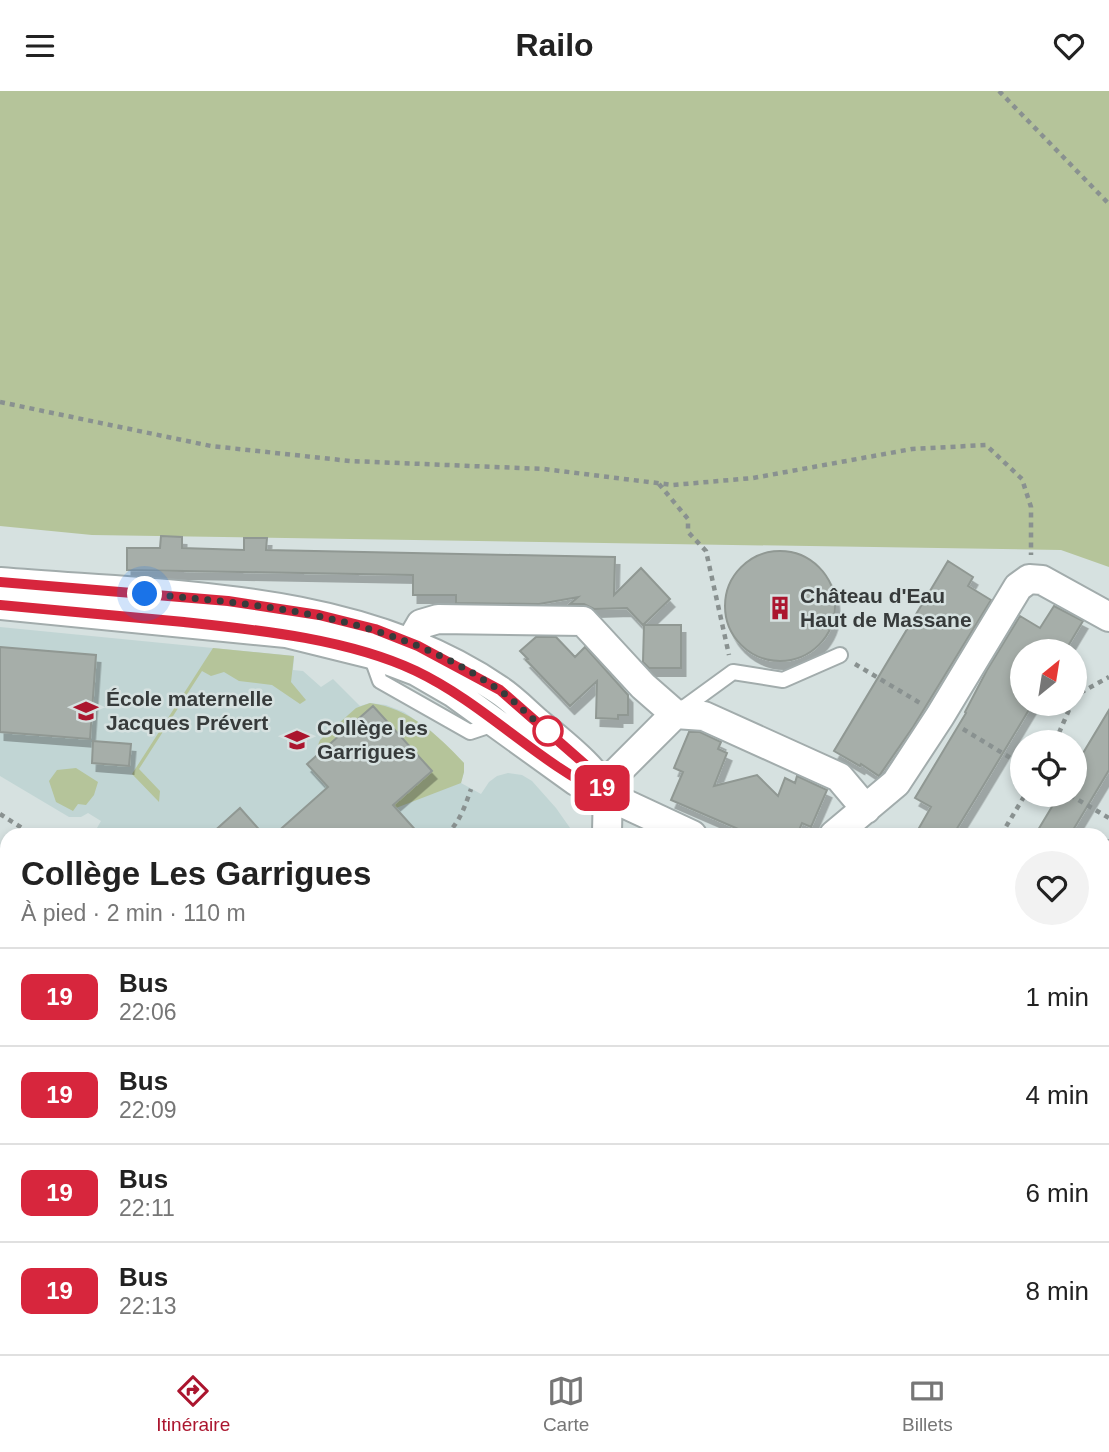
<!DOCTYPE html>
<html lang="fr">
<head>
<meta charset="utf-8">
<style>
  :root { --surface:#fff; --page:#f2f2f2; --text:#222; --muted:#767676; --line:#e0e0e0; --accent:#ab152e }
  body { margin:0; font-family:Helvetica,sans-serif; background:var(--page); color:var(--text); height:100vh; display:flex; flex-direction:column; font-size:26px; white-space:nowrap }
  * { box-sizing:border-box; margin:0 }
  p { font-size:23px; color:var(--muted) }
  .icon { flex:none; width:38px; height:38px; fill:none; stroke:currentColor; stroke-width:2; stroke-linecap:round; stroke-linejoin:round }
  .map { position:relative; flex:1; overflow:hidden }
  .drawer { position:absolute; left:0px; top:737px; width:1110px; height:527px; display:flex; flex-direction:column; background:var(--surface); border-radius:21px 21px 0 0; box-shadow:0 4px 10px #0003 }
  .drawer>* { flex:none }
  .badge { padding:0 14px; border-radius:10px; font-size:24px; line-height:46px }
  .needle { width:46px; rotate:30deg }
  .fabs { position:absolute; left:1010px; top:548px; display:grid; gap:14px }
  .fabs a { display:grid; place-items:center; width:77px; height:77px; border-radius:50%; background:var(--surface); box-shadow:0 4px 10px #0003; font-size:35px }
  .you { position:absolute; width:35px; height:35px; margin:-18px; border:5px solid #fff; border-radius:50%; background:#1a73e8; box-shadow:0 0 0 10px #1a73e833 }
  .map>.badge { position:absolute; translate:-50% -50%; box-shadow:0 0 0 4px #fff }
  .round { display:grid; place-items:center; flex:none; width:74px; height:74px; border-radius:37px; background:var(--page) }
  .overview { display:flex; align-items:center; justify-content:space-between; height:119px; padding:0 21px }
  h1 { font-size:33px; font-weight:600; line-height:52px }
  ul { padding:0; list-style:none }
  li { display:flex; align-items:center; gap:21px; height:98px; padding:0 21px; border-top:2px solid var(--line) }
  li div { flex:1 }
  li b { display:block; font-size:26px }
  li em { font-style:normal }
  li .badge { min-width:77px; font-weight:700; text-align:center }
  header { display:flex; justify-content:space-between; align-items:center; height:91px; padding:0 21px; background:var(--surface); font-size:32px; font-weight:600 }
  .tabs { display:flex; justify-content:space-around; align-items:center; height:98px; border-top:2px solid var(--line); background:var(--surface); font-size:19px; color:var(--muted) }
  .tabs a { display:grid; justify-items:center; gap:4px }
  .tabs .on { color:var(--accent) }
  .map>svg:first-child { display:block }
  .built { fill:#c1d5d4 }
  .green { fill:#b5c49a }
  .building { fill:#a6aea9; stroke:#909893; stroke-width:2; filter:url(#shadow) }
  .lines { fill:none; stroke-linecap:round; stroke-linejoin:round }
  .service-casing { stroke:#a2acac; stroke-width:18 }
  .pedestrian-casing { stroke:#a2acac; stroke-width:24 }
  .minor-casing { stroke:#a2acac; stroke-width:32 }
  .secondary-casing { stroke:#a2acac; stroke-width:42 }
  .path { stroke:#899190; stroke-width:4.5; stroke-dasharray:5 5; stroke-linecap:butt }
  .service { stroke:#fff; stroke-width:14 }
  .pedestrian { stroke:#fff; stroke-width:21 }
  .minor { stroke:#fff; stroke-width:28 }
  .secondary { stroke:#fff; stroke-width:38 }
  .line-casing { stroke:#fff; stroke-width:16 }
  .line { stroke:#d7263d; stroke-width:10 }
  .walk { stroke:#373b3b; stroke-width:7; stroke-dasharray:0 12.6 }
  .stop-dot { fill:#fff; stroke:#d7263d; stroke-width:3.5 }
  .labels { text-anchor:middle; stroke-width:5; stroke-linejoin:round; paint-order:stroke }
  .poi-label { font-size:21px; font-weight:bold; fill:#373b3b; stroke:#d6e1e0; text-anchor:start }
</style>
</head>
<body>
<header><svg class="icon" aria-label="menu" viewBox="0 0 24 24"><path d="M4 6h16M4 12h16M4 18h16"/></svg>Railo<svg class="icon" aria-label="heart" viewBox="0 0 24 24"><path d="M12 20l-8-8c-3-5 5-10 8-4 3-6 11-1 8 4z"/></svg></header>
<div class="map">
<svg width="1109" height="1263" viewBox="0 0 1109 1263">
  <defs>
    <filter id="shadow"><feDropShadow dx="4.5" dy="8" stdDeviation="0" flood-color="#0004"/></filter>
  </defs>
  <rect width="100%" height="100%" fill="#d6e1e0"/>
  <path class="built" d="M0,536L294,565L293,579L303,580L321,596L333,588L360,615L370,612L386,614L404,621L431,640L464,672V681L461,692L481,703L489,691L497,685L508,682L522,684L532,690L556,717L575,744H93L101,730L88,722L81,726H69L0,685Z"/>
  <path class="green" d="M0,0H1109V476L1061,459L92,444L0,435Z
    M213,557L294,565L291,591L306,609L300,613L272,594L239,590L224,581L211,585L202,580L139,678L160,700L159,711L132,683Z
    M370,612C409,617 438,644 464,672V681L461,692L396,717L393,714L431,680L373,615L323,660L318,654L320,649L356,617Z
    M76,677L98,691L94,704L86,714L78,713L73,720L56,711L49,690L57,679Z"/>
  <path class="building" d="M161,445L182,446V457L244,459V447H267L266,459L615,466L614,504L641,477L670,508L643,534L627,517L594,518L584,513H570L578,506L539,513L456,512V504H413V484L127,479V457H160Z
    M725 515a55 55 0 1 1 110 0a55 55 0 1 1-110 0Z
    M948,470L973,486L968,495L991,509L913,636L879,685L861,673L860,675L834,660Z
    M1054,515L1083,530L1065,560H1022V612H1033L977,705L953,744H915L931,716L915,707L966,622L965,621L987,579L1020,525L1040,537Z
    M644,534H681V577H649L643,571Z
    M536,546H556L575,566L585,556L628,604V624H618V628L596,627L597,590L570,615L526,569L528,568L520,560Z
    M0,556L96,564L90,648L0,641Z
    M373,615L432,680L393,714L420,744H274L328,696L307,673Z
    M1109,619V679L1070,744H1035L1059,704H1074V677Z
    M689,641H700L721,651L718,658L727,662L714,695L757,684L778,705L785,687L795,692L797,685L827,699L811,736L802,732L797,744H752L671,709L683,681L674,677Z
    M93,650L131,653L129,675L92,672Z
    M240,717L264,744H210Z"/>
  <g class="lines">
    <g class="service-casing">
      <path id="service" d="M371,565L380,590L470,641L497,632
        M678,621L733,581L783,589L840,564
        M112,1263L116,1256"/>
    </g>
    <g class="pedestrian-casing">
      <path id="pedestrian" d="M1102,771L1109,760"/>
    </g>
    <g class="minor-casing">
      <path id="minor" d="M0,491C165,505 357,501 499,599C513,608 526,622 539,633C557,648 603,683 607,706C608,718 607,732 607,744
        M0,514L286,542L371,563L416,580L454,602L576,690L692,744
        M410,552L421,533L438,528L583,530L643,595L675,623L704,625L839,686L866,718
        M607,704L614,684L675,623
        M834,744L896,692L940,625L1018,496L1029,488L1042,489L1109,526
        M0,963L7,967
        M0,1023L7,1011
        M0,1120L7,1124
        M1102,1156L1109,1160
        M285,1256L292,1263
        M621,1263L645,1256
        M1016,1263L1020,1256"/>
    </g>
    <g class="secondary-casing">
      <path id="secondary" d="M1102,1010L1109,1014
        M753,1256L754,1263
        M867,1263L868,1256"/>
    </g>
    <path class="path" d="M999,0L1109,113
      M0,311L211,355L350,370L544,378L673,394L753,387L912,358L986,354L1022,388L1031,416V464
      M659,393L688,428V441L706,460L729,564
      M855,573L920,612
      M1074,609L1078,603L1109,586
      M963,638L1022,674
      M1055,651L1072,612
      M1070,704L1109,727
      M0,723L33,744
      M446,744C460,731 465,715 471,698
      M1001,744L1025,704
      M181,1263L183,1256
      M717,1263L718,1256"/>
    <use href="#service" class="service"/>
    <use href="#pedestrian" class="pedestrian"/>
    <use href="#minor" class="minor"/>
    <use href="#secondary" class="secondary"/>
  </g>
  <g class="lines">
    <g class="line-casing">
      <path id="line" d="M0,491L228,510L319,524L375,538L418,555L500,599L588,676L607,704C538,672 485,613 416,580C348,548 259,539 184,531C123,525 61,520 0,514"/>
    </g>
    <use href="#line" class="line"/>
    <path class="walk" d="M145,503C267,513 395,526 499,599C517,611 531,628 548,640"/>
  </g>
  <defs>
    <g id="building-bare" transform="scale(1.89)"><path d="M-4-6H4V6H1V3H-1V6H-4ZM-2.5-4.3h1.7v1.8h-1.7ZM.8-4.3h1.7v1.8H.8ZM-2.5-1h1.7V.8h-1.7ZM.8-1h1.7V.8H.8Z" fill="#ab152e" stroke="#d6e1e0" stroke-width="2.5" paint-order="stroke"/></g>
    <g id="school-bare" transform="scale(1.89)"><path d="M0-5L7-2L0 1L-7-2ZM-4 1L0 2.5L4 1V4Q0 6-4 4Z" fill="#ab152e" stroke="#d6e1e0" stroke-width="2.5" paint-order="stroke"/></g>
  </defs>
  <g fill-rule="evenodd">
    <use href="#building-bare" x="780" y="517"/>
    <use href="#school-bare" x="86" y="620"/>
    <use href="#school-bare" x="297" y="649"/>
  </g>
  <circle class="stop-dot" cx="548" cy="640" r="14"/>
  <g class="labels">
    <g class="poi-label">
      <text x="800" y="512">Château d'Eau<tspan x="800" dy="24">Haut de Massane</tspan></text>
      <text x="106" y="615">École maternelle<tspan x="106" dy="24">Jacques Prévert</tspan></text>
      <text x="317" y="644">Collège les<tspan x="317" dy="24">Garrigues</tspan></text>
    </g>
  </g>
</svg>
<div class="fabs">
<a><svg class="needle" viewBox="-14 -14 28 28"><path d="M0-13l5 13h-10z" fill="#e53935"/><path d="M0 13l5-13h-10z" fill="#767676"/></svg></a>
<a><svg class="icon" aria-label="locate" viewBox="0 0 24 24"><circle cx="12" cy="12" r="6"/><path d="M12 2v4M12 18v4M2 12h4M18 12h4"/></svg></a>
</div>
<div class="you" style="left:145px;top:503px"></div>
<b class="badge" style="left:602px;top:697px;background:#d7263d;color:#fff">19</b>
<section class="drawer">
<div class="overview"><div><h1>Collège Les Garrigues</h1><p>À pied · 2 min · 110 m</p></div><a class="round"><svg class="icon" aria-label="heart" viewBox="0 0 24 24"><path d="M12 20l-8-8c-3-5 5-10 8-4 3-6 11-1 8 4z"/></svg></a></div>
<ul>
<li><span class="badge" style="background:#d7263d;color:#fff">19</span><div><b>Bus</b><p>22:06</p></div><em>1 min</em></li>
<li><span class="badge" style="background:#d7263d;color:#fff">19</span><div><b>Bus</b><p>22:09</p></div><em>4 min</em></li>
<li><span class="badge" style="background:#d7263d;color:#fff">19</span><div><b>Bus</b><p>22:11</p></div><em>6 min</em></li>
<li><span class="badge" style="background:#d7263d;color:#fff">19</span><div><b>Bus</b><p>22:13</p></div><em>8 min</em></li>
</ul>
</section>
</div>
<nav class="tabs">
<a class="on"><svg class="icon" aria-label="directions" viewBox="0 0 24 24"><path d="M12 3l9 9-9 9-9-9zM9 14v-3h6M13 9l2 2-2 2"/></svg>Itinéraire</a>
<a><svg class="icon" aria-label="map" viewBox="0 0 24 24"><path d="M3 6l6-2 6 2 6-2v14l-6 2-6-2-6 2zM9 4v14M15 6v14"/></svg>Carte</a>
<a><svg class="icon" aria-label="tickets" viewBox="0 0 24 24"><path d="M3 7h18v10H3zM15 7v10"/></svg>Billets</a>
</nav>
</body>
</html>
